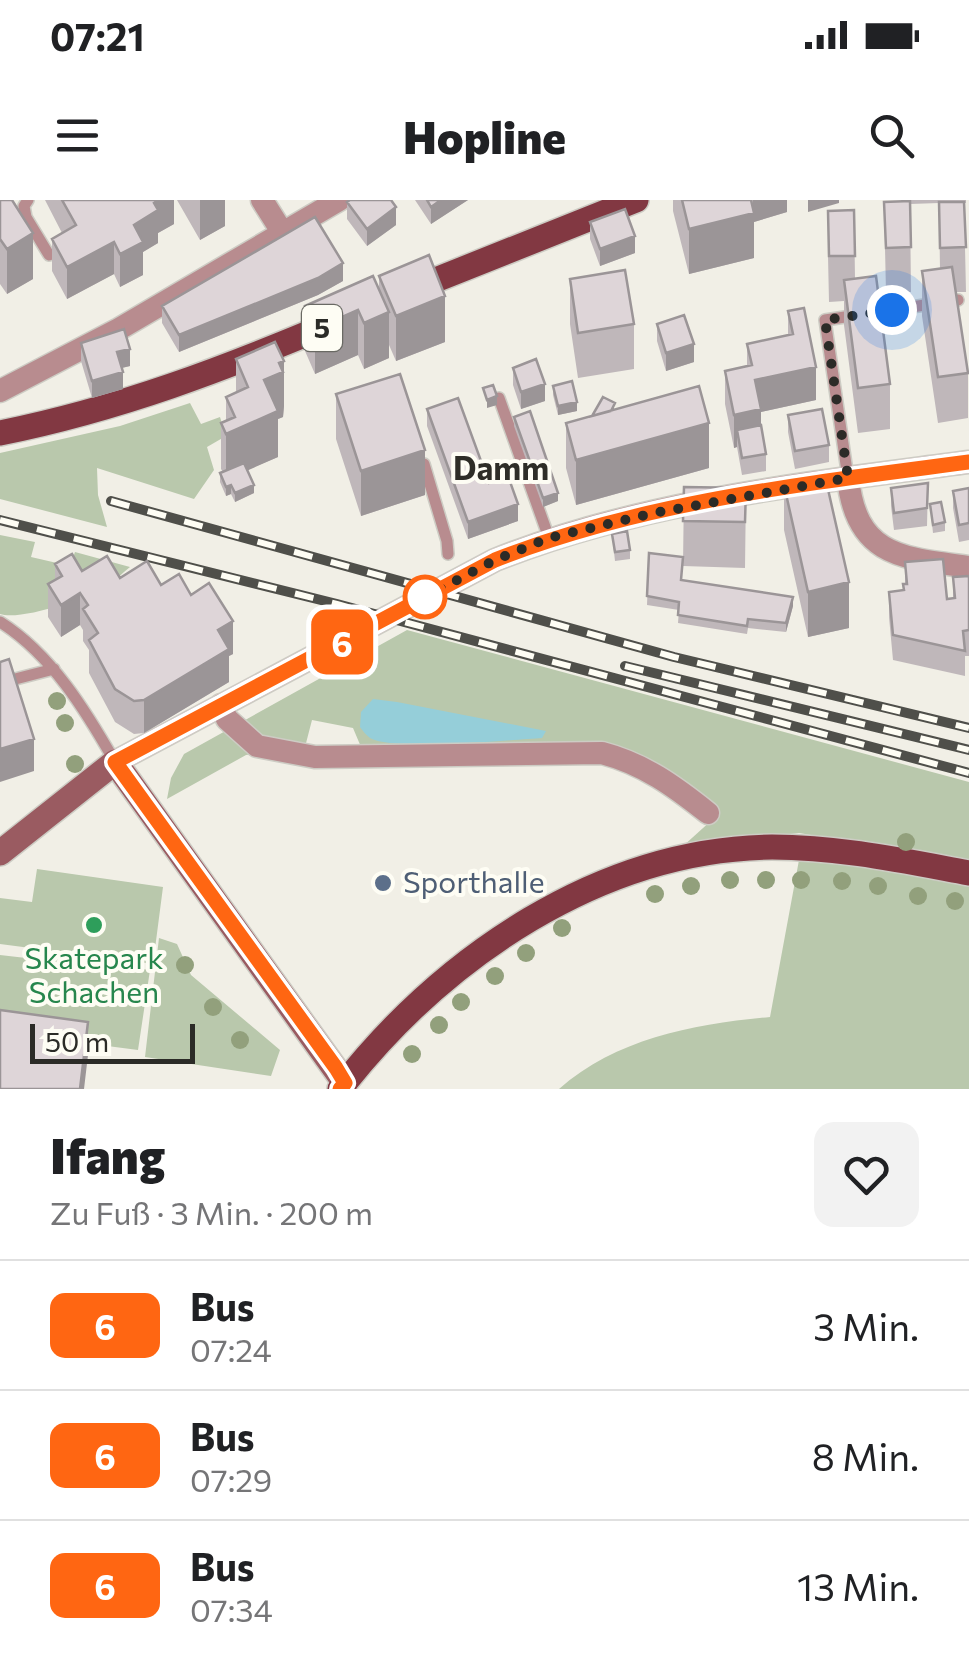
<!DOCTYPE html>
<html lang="de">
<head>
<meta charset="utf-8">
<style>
  :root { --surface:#fff; --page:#f2f2f2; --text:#202124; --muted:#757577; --line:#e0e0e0 }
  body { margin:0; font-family:Commissioner,sans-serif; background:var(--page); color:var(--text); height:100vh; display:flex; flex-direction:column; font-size:38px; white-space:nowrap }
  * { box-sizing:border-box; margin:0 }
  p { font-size:32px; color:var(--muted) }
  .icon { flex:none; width:55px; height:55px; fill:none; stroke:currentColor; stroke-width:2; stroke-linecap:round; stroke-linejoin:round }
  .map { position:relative; height:889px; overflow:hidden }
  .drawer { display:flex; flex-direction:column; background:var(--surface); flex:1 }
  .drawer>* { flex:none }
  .badge { padding:0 20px; border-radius:15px; font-size:35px; line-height:65px }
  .scale { position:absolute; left:30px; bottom:25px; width:165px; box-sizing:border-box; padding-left:10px; border:5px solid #2b2b27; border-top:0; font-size:28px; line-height:35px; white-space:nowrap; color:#2b2b27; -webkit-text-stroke:8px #fefdf4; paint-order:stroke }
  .you { position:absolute; width:50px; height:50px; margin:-25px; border:8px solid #fff; border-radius:50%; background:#1a73e8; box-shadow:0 0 0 15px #1a73e833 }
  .map>.badge { position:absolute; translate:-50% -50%; box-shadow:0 0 0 5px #fff }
  .round { display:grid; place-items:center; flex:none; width:105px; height:105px; border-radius:20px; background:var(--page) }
  .summary { display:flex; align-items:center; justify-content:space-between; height:170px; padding:0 50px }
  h1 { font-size:48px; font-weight:800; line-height:75px }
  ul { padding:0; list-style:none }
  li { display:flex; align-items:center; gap:30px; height:130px; padding:0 50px; border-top:2px solid var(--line) }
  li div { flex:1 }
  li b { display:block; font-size:38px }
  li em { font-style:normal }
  li .badge { min-width:110px; font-weight:700; text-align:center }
  .status { display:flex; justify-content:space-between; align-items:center; height:70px; padding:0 50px; background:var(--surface); direction:ltr }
  .status svg { height:28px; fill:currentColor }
  header { display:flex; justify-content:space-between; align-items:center; height:130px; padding:0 50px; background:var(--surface); font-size:45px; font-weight:800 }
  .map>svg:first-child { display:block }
  .green { fill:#b9c8ac }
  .water { fill:#95ced9 }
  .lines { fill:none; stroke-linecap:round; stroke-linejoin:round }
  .lane-casing { stroke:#cdccc4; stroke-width:14 }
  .street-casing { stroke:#cdccc4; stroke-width:25 }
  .secondary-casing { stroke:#cdccc4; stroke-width:28 }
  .primary-casing { stroke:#cdccc4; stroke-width:28 }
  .lane { stroke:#b88c8f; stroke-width:11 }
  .street { stroke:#b88c8f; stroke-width:22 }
  .secondary { stroke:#9a5b61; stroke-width:25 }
  .primary { stroke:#823842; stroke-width:25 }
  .rail-casing { stroke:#4f4f4a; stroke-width:10 }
  .rail { stroke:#fefdf4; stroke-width:6; stroke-dasharray:19; stroke-linecap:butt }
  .tree { fill:#92a07c }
  .wall { fill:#bfb7ba }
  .shaded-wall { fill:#9b9597 }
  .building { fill:#ded5d8; stroke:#9b9597; stroke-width:2.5 }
  .line-casing { stroke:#fff; stroke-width:22 }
  .line { stroke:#ff6612; stroke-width:15 }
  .walk { stroke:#2b2b27; stroke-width:10; stroke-dasharray:0 18 }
  .stop-dot { fill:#fff; stroke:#ff6612; stroke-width:5 }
  .service-dot { fill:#5c6f8a; stroke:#fefdf4; stroke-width:4 }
  .leisure-dot { fill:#2e9e5b; stroke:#fefdf4; stroke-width:4 }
  .labels { text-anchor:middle; stroke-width:8; stroke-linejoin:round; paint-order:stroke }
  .shield { fill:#fefdf4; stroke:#6a6a64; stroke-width:2.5 }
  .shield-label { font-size:28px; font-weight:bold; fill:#2b2b27 }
  .service-label { font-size:30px; fill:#4e5e75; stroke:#fefdf4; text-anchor:start }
  .leisure-label { font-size:30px; fill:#27864d; stroke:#fefdf4 }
  .neighbourhood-label { font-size:32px; font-weight:bold; fill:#2e2d27; stroke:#fefdf4 }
</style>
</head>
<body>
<div class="status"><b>07:21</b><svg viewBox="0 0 49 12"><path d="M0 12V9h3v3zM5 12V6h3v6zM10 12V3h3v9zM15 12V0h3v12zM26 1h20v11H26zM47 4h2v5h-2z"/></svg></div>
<header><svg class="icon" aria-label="menu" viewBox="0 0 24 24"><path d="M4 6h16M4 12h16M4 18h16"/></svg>Hopline<svg class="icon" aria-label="search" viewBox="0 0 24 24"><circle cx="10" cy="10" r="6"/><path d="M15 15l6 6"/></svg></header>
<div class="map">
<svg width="969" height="889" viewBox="0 0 969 889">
  <rect width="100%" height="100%" fill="#f1efe6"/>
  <path class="green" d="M190,203L201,224L220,217L226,236L207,247L214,270L194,299L97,268L98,295L107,327L0,299V253L120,226Z
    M0,335L35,342L31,357L70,366L75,352L130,367C122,373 114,382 106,387C86,399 20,421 0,414Z
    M407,430L969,582V661L799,633L682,647L713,619L624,551L361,547L353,528L312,520L305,547L246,555L167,599L171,578L184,554Z
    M799,660L882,667L969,686V889H559C617,838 695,824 770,817Z
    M37,669L163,687L153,764L0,744V698L32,702Z
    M159,738L177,744L191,775L280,850L271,876L145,857Z
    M27,753L150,770L138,850L0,832V755L26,758Z"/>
  <path class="water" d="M373,499L397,502L546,531L542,538C512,540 391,551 370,538C366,535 363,531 360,527L361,512Z"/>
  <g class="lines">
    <g class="lane-casing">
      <path id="lane" d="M28,0L24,6L26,17L49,55
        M499,198L549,338
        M424,264L447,341L448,354
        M848,278L825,120L958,100
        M0,422C51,454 86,511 115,562
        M0,483L54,469"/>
    </g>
    <g class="street-casing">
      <path id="street" d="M262,0L284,35
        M0,191L119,129L339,0
        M848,278C856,357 903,358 969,367
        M221,505L227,519L257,546L315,557L602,553C644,564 674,586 708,613
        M115,562L495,360C644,300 811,283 969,262"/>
    </g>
    <g class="secondary-casing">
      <path id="secondary" d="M0,653L115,562L345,883"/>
    </g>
    <g class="primary-casing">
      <path id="primary" d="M408,91L636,0
        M0,233C119,209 224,169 335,122
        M340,889C443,757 600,649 772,647C839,647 904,661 969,673"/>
    </g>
    <use href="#lane" class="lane"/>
    <use href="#street" class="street"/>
    <use href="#secondary" class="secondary"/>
    <use href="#primary" class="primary"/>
    <g class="rail-casing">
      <path id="rail" d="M111,301L674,457L969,528
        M0,320L337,404L969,573
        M625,466L969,550"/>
    </g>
    <use href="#rail" class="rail"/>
  </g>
  <g class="tree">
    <circle cx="57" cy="501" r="9"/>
    <circle cx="65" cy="523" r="9"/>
    <circle cx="75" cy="564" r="9"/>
    <circle cx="906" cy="642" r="9"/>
    <circle cx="730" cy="680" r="9"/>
    <circle cx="766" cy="680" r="9"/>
    <circle cx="801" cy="680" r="9"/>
    <circle cx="842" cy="681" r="9"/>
    <circle cx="691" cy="686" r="9"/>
    <circle cx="878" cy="686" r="9"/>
    <circle cx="655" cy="694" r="9"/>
    <circle cx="918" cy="696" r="9"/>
    <circle cx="955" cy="701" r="9"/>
    <circle cx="562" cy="728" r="9"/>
    <circle cx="526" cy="753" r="9"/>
    <circle cx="185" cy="765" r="9"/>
    <circle cx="495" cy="776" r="9"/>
    <circle cx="461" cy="802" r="9"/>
    <circle cx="213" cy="807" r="9"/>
    <circle cx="439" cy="825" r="9"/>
    <circle cx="240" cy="840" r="9"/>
    <circle cx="412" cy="854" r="9"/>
  </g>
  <path class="wall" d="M0,0L33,79L7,94L0,84Z
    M45,0H174V24L158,33V43L143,52V75L120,87L114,74L67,99L52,71V39L62,33Z
    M177,0H225V26L200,40Z
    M415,0H468L431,24Z
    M673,0H787V12L754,22V58L689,74L673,11Z
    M901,0H966V3H964L966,92H956L968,173V218L938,223L922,116V71L940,69L939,3L910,4L911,92L886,93L884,2H901Z
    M347,2L396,25L367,46L347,19Z
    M854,10L855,78L890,184V229L858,233L844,125V101L829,102L828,56V11Z
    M590,22L635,53L600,66L590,39Z
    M379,76L445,142L396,161L389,145V158L364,169L358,155L315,174L305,151V106L379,90Z
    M570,79L634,124V169L578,178L570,124Z
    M343,81L318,95L179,152L162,123V106Z
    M788,111L816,200L761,212V225L766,254V271L742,275L737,247L734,248L725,204V171L747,166V144L788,135Z
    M657,124L694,162L666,171L657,141Z
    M81,143L130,166L122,168L123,189L92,198L81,161Z
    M236,159L284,206L283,217L278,219V257L247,270L254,293L235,302L231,294L226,296L220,282V273L223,272L221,269V223L226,221V197L236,192Z
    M513,168L545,201L521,209L513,185Z
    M553,186L577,211L558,215L553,195Z
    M336,194L425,295L361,316L336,239Z
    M427,209L489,283L518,321L468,339L427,226Z
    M615,210L709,268L576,305L566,268V223Z
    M788,215L829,245V262L795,269L788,232Z
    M514,217L558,301L543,307L514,226Z
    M928,283L927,326L894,330L891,306V288Z
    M784,285L849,428L808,437L784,330Z
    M684,287L746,288L745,368L683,366Z
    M969,288V340L959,342L953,308V291Z
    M930,304L945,322V331L933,333Z
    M612,334L630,350V359L615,361Z
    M649,353L682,380L793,406L786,432L748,428L747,434L678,423L679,410L647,405Z
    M905,362L947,399L953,398V377L969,376V456H965V476L893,460L889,417V392L903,390L905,384Z
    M55,364L82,371L161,385L191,395L233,454L229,456V482L144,533L134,534L115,522L89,473V450L83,441V430L80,425L61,437L48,417V384L55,380Z"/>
  <path class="shaded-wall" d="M159,0H174V24L158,33V43L143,52V75L120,87V54L134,25L154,3Z
    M200,0H225V26L200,40Z
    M441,0H468L431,24V7Z
    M753,0H787V12L754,22V58L689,74V29L753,13Z
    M808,0H839V3L808,12Z
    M396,7V25L367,46V29Z
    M33,33V79L7,94V49Z
    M635,36V53L600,66V49Z
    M114,42V74L67,99V67Z
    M343,63V81L318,95L179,152V135Z
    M445,96V142L396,161V116Z
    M358,110V155L315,174V129Z
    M389,112V158L364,169V123Z
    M694,144V162L666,171V153Z
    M130,149V166L117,169V152Z
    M284,161V206L283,217L278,219V257L226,280V234L264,180L279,163Z
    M816,167V200L761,212V242L737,230V247L734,248V215L755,180Z
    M123,172V189L92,198V181Z
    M545,184V201L521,209V192Z
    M497,196V205L487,208V200Z
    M577,202V211L558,215V206Z
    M709,223V268L576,305V260Z
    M425,250V295L361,316V271Z
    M231,285V294L226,296V287Z
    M254,285V293L235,302V293Z
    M558,293V301L543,307V298Z
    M518,304V321L468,339V322Z
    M849,382V428L808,437V392Z
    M80,393V425L61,437V405Z
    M793,397V406L786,432V423Z
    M233,421V454L229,456V482L144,533V500L218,430Z
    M34,539V571L0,582V549Z
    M88,822V855L84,889H80Z"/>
  <path class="building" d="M0,0H12L33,33L7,49L0,39Z
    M62,0H159L154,3L158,10L134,25L143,42L120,54L114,42L67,67L52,39L76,25Z
    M350,0H391L396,7L367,29L347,2Z
    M427,0H441L431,7Z
    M682,0H751L754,13L689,29Z
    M910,1L911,47L886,48L884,2Z
    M939,2H964L966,47L940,48Z
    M625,9L635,36L600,49L590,22Z
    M854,10L855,56H829L828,11Z
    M315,17L343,63L318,78L179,135L162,106Z
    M429,55L445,96L396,116L379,76Z
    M952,67L968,173L938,177L922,71Z
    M625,70L634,124L578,133L570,79Z
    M373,76L389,112L364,123L358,110L315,129L305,106Z
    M876,76L890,184L858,188L844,80Z
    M804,108L816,167L755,180L761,209L734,215L725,171L752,165L747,144L793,134L788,111Z
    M684,115L694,144L666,153L657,124Z
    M124,129L130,149L117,152L123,172L92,181L81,143Z
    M275,142L284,161L279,163L283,172L264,180L278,211L226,234L221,223L235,217L226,197L248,187L236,159Z
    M536,159L545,184L521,192L513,168Z
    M400,174L425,250L361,271L336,194Z
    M572,181L577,202L558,206L553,186Z
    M493,185L497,196L487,200L483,188Z
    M699,186L709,223L576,260L566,223Z
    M603,197L615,203L611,211L592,216Z
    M458,198L489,283L508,276L518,304L468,322L427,209Z
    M822,209L829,245L795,251L788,215Z
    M530,211L558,293L543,298L514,217Z
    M761,225L766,254L742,258L737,230Z
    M244,263L254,285L235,293L231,285L226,287L220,273Z
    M825,276L849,382L808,392L784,285Z
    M928,283L927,308L894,313L891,288Z
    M684,287L746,288L745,322L683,321Z
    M969,288V323L959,325L953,291Z
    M941,302L945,322L933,325L930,304Z
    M627,331L630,350L615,352L612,334Z
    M649,353L683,357L681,380L793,397L786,423L748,419L747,426L678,415L679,402L647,396Z
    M72,354L82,371L107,356L120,378L147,361L161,385L179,374L191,395L209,383L233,421L218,430L229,449L144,500L134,501L115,489L89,440L98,433L83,409L88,405L80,393L61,405L48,384L62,376L55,364Z
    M943,359L947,399L955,398L953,377L969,376V430L963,431L965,451L893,435L889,392L904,390L903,384H907L905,362Z
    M9,459L34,539L0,549V462Z
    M0,810L88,822L80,889H0Z"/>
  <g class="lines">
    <g class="line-casing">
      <path id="line" d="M340,889L345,883L336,868L115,562L495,360C644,301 811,283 969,262"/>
    </g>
    <use href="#line" class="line"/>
    <path class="walk" d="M425,397L495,360L549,338L654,313L848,278L825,120L892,110"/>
  </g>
  <circle class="stop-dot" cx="425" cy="397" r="20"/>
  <circle class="service-dot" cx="383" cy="683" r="10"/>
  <circle class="leisure-dot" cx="94" cy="725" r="10"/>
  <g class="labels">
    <rect class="shield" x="302" y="105" width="40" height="46" rx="8"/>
    <g class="shield-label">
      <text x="322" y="138">5</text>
    </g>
    <g class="service-label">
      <text x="403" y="693">Sporthalle</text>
    </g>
    <g class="leisure-label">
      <text x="94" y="769">Skatepark<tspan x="94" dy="34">Schachen</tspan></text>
    </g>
    <g class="neighbourhood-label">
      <text x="501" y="280">Damm</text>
    </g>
  </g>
</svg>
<div class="scale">50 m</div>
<div class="you" style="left:892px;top:110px"></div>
<b class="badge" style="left:342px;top:442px;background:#ff6612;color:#fff">6</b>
</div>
<section class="drawer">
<div class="summary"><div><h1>Ifang</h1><p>Zu Fuß · 3 Min. · 200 m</p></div><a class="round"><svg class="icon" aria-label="heart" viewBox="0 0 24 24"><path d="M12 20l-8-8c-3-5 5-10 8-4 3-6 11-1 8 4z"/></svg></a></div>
<ul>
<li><span class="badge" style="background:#ff6612;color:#fff">6</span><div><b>Bus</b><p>07:24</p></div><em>3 Min.</em></li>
<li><span class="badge" style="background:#ff6612;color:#fff">6</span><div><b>Bus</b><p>07:29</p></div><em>8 Min.</em></li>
<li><span class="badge" style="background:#ff6612;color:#fff">6</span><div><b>Bus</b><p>07:34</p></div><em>13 Min.</em></li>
</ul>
</section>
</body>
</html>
